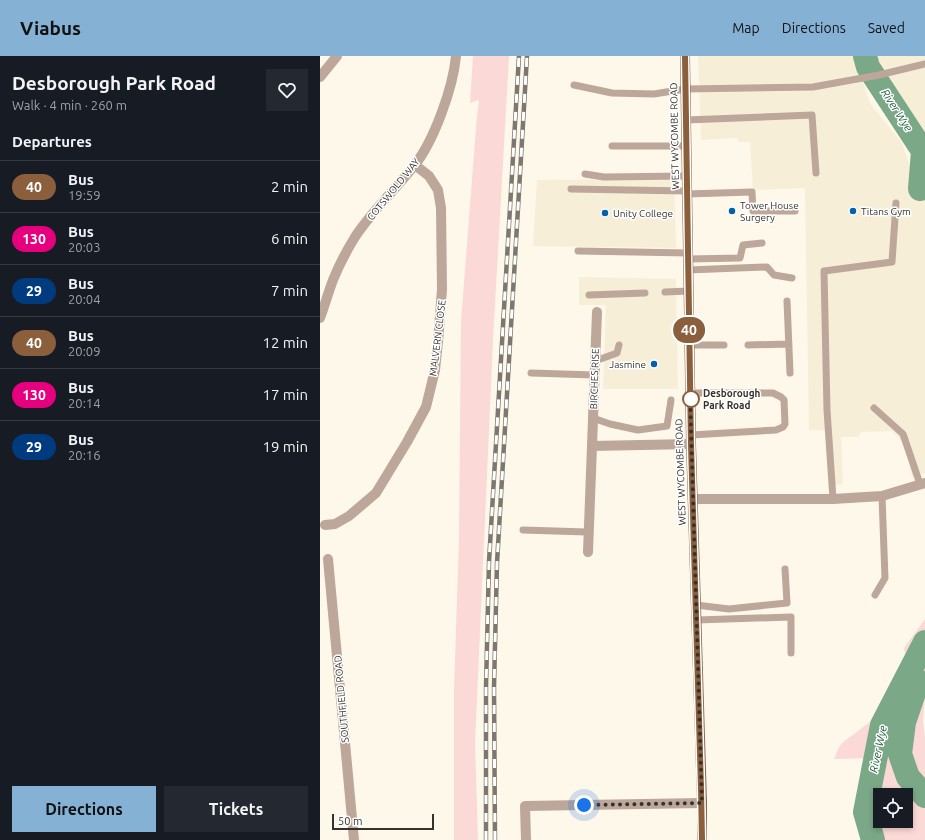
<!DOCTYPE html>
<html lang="en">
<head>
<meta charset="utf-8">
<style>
  :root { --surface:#171b24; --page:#242831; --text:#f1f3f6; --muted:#9ea1a6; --line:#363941; --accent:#85b1d5 }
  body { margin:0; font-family:Ubuntu,sans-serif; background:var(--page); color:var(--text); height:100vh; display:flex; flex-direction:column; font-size:15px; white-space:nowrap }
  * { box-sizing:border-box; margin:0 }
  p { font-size:13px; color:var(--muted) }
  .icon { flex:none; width:22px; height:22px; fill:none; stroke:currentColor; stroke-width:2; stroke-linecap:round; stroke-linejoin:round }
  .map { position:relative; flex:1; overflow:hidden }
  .side { display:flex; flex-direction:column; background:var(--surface); width:320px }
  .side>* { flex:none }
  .badge { padding:0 8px; border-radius:13px; font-size:14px; line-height:26px }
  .buttons { position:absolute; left:553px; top:732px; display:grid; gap:8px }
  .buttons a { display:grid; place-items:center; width:40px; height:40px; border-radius:0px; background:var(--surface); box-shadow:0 2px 6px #0003; font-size:20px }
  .scale { position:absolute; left:12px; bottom:10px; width:102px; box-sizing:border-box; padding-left:4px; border:2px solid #34322c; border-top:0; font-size:11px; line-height:14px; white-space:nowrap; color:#34322c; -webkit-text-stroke:3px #fff; paint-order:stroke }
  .you { position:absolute; width:20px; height:20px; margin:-10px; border:3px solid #fff; border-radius:50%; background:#1a73e8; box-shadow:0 0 0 6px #1a73e833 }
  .map>.badge { position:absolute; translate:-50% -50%; box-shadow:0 0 0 2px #fff }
  h2 { padding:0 12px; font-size:15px; line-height:36px }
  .round { display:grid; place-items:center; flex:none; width:42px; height:42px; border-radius:0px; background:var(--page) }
  .headline { display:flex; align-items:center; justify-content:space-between; height:68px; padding:0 12px }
  h1 { font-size:19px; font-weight:600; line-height:30px }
  .primary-button { display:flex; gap:8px; margin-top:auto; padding:8px 12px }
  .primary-button a { flex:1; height:46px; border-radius:0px; background:var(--accent); color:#111; font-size:16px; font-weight:600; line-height:46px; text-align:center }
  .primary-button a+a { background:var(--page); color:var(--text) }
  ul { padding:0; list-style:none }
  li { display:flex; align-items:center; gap:12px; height:52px; padding:0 12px; border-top:1px solid var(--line) }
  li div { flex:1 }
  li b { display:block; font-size:15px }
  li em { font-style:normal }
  li .badge { min-width:44px; font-weight:700; text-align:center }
  header { display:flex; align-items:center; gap:24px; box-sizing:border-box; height:56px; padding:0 20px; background:var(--accent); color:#111 }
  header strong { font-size:19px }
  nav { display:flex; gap:22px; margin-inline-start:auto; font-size:14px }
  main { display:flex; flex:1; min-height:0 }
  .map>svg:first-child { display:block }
  .built { fill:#f7eed8; fill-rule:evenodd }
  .green { fill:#fbd9d7; fill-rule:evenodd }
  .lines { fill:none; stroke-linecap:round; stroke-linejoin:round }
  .river { stroke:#7ba887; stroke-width:24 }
  .service { stroke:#bca79a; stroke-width:7 }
  .minor { stroke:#bca79a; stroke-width:10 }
  .primary { stroke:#87644c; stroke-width:10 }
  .rail-casing { stroke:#7c7870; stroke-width:4.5 }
  .rail { stroke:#fff; stroke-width:3; stroke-dasharray:9; stroke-linecap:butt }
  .line-casing { stroke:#fff; stroke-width:9 }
  .line { stroke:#8b5e3c; stroke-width:6 }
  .walk { stroke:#34322c; stroke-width:4; stroke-dasharray:0 7.2 }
  .poi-dot { fill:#0061ad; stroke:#fff; stroke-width:1.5 }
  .stop-dot { fill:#fff; stroke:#8b5e3c; stroke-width:2 }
  .labels { text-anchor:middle; stroke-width:3; stroke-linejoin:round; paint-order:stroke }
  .street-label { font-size:10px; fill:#34322c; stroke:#fff }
  .poi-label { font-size:10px; fill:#34322c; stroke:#fff; text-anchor:start }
  .stop-label { font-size:10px; font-weight:bold; fill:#34322c; stroke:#fff; text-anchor:start }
  .water-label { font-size:11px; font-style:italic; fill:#1a6137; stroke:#fff }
</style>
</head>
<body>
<header>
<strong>Viabus</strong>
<nav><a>Map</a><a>Directions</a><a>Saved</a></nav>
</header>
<main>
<section class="side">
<div class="headline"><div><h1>Desborough Park Road</h1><p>Walk · 4 min · 260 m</p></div><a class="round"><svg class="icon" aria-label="heart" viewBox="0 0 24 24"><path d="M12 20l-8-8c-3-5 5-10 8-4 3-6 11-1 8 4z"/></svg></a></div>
<h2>Departures</h2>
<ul>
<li><span class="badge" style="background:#8b5e3c;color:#fff">40</span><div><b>Bus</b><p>19:59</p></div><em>2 min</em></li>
<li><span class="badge" style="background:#e6007e;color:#fff">130</span><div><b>Bus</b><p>20:03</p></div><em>6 min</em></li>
<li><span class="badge" style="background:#003b80;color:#fff">29</span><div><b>Bus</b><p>20:04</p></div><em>7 min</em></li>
<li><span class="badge" style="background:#8b5e3c;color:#fff">40</span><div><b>Bus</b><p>20:09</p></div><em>12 min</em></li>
<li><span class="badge" style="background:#e6007e;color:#fff">130</span><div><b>Bus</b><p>20:14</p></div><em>17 min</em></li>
<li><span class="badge" style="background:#003b80;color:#fff">29</span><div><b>Bus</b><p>20:16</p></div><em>19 min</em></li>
</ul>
<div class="primary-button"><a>Directions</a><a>Tickets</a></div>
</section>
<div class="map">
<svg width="605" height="784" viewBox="0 0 605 784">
  <rect width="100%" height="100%" fill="#fef8ea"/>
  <path class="built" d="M378,0H537L543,19L555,16L553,0H605V417L592,421L586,390L572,375L541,376L539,381H521L523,428L509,429L507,374H489L485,132L433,134L430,86H419L417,82L381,84ZM559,23L563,40L605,99L603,128L596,127L582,87L550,47L543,27Z
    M354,123L356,192L213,190L217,124Z
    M259,221L356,223L358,333H283L286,249H259Z"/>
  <path class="green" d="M153,0H189L173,284L155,687L158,784H134V634L139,482L141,265L157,59L159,44L150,47Z
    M605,563V640L603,665L605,681V784H555L550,759L552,739L557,718L561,709L568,660L590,624L591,625L584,592ZM560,739H586V765H560Z
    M559,659L561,670L557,702L514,703L518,693L522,687Z"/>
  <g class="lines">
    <path class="river" d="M545,0L548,11L603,95L600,133
      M598,625L584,666L580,698L588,721L605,740
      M553,784L545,756L562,669L605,586"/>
    <path class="service" d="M254,29L292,37L334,38L365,33L493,31L559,19L605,8
      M366,64L492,59L496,117
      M292,90H366
      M265,118L284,121L367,120
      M251,133L367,135
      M367,138L432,136L433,155H475
      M258,195L368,197
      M368,203L420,202L423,189L442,187
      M368,214L447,211L454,219L472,222
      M345,236L369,235
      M269,239L325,237
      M467,245L470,317
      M370,289H404
      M428,289L469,288
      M275,305L297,297L299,289
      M211,317L274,319
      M371,337H453L461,341L464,344L465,368L463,371L456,374L371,379
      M554,352L583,378L600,428
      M273,362L290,368L318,374L347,370L351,344
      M513,443L507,354L504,215L572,206L576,147
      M203,474L267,476
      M555,539L565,522L562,440
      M376,549L409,553L467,547L465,513
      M377,564L471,561V597"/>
    <path class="minor" d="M0,21L17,0
      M277,256L272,390L371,388
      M0,262C5,249 8,237 13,224C19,209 27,194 35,181C52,155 75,134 94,110C114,85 133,32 136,0
      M373,443H513L562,440L605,427
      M5,469L15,468L29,460L56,437L87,386L106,351L115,314L118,286L122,233L121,152L118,134L109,120L95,109
      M268,496L272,390
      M8,503L34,784
      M206,784L205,750L382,747"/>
    <path class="primary" d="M365,0L371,388L382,747V784"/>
    <g class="rail-casing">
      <path id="rail" d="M166,784V631L169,506L199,0
        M175,784L174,631L177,507L207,0"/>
    </g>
    <use href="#rail" class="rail"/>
  </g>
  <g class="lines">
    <g class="line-casing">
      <path id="line" d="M365,0L371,388L381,732L382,784"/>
    </g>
    <use href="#line" class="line"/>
    <path class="walk" d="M264,749L382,747L370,337L371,343"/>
  </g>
  <g class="poi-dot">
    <circle cx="412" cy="155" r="4"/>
    <circle cx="533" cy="155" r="4"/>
    <circle cx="285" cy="157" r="4"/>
    <circle cx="334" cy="308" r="4"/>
  </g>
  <circle class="stop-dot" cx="371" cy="343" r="8"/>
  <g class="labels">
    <g class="street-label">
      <text transform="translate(354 80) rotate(-91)" y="4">WEST WYCOMBE ROAD</text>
      <text transform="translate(73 133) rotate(-51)" y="4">COTSWOLD WAY</text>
      <text transform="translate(117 282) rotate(-83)" y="4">MALVERN CLOSE</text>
      <text transform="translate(274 323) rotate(-88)" y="4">BIRCHES RISE</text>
      <text transform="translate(360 416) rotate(-92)" y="4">WEST WYCOMBE ROAD</text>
      <text transform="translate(21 643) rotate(-95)" y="4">SOUTHFIELD ROAD</text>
    </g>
    <g class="poi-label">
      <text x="420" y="153">Tower House<tspan x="420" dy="12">Surgery</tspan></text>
      <text x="541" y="159">Titans Gym</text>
      <text x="293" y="161">Unity College</text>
      <text x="326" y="312" text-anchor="end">Jasmine</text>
    </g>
    <g class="stop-label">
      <text x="383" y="341">Desborough<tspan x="383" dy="12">Park Road</tspan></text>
    </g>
    <g class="water-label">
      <text transform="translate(577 54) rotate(57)" y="4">River Wye</text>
      <text transform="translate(558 693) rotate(-78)" y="4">River Wye</text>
    </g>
  </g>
</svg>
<div class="buttons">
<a><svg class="icon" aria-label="locate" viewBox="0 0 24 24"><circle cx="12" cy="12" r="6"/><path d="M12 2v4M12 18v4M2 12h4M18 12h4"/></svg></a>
</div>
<div class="scale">50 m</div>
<div class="you" style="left:264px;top:749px"></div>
<b class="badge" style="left:369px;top:274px;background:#8b5e3c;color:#fff">40</b>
</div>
</main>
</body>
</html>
